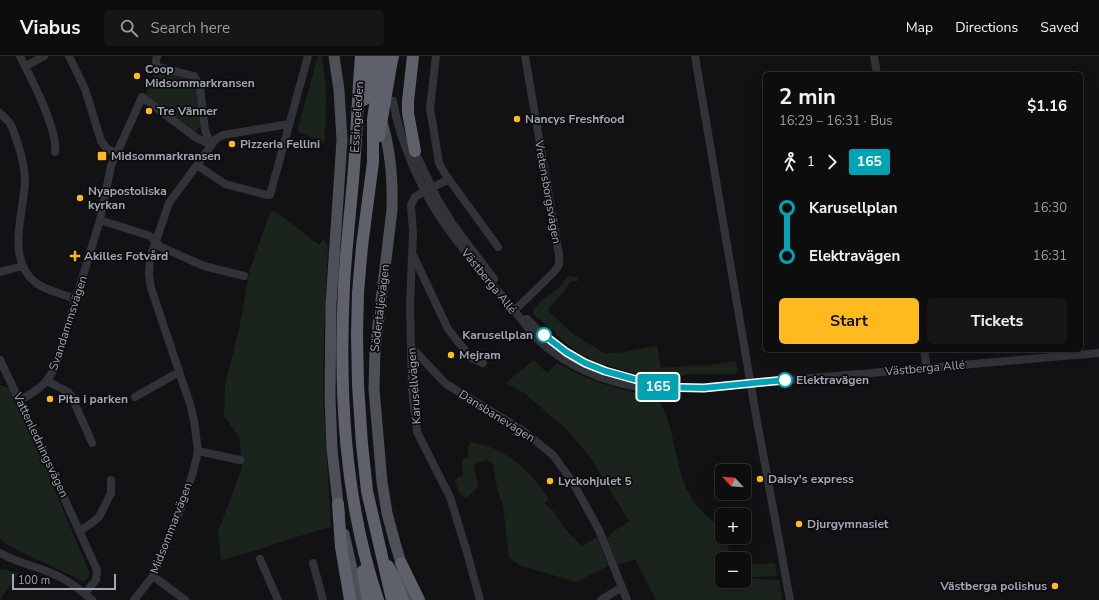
<!DOCTYPE html>
<html lang="en">
<head>
<meta charset="utf-8">
<style>
  :root { --surface:#0e0d0e; --page:#171617; --text:#f1f3f6; --muted:#9b9c9e; --line:#2e2d2e; --accent:#ffba1e }
  body { margin:0; font-family:"Nunito Sans",sans-serif; background:var(--page); color:var(--text); height:100vh; display:flex; flex-direction:column; font-size:15px; white-space:nowrap }
  * { box-sizing:border-box; margin:0 }
  p { font-size:13px; color:var(--muted) }
  .icon { flex:none; width:22px; height:22px; fill:none; stroke:currentColor; stroke-width:2; stroke-linecap:round; stroke-linejoin:round }
  .map { position:relative; flex:1; overflow:hidden }
  .side { position:absolute; left:763px; top:16px; width:320px; height:280px; display:flex; flex-direction:column; background:var(--surface); border-radius:6px; box-shadow:0 4px 16px #0002,0 0 0 1px var(--line) }
  .side>* { flex:none }
  .badge { padding:0 8px; border-radius:3px; font-size:14px; line-height:26px }
  .needle { width:26px; rotate:296deg }
  .controls { position:absolute; left:715px; top:408px; display:grid; gap:8px }
  .controls a { display:grid; place-items:center; width:36px; height:36px; border-radius:6px; background:var(--surface); box-shadow:0 4px 16px #0002,0 0 0 1px var(--line); font-size:20px }
  .scale { position:absolute; left:12px; bottom:10px; width:104px; box-sizing:border-box; padding-left:4px; border:2px solid #a2a7b5; border-top:0; font-size:11px; line-height:14px; white-space:nowrap; color:#a2a7b5; -webkit-text-stroke:3px #0d0d0e; paint-order:stroke }
  .map>.badge { position:absolute; translate:-50% -50%; box-shadow:0 0 0 2px #fff }
  .legs { display:flex; align-items:center; gap:6px; height:44px; padding:0 16px; font-size:13px }
  .legs p { margin-inline-start:auto }
  .headline { display:flex; align-items:center; justify-content:space-between; height:68px; padding:0 16px }
  h1 { font-size:22px; font-weight:700; line-height:30px }
  .primary-button { display:flex; gap:8px; margin-top:auto; padding:8px 16px }
  .primary-button a { flex:1; height:46px; border-radius:6px; background:var(--accent); color:#111; font-size:16px; font-weight:700; line-height:46px; text-align:center }
  .primary-button a+a { background:var(--page); color:var(--text) }
  ul { padding:0 16px; list-style:none }
  li { display:flex; align-items:center; gap:14px; height:48px; font-size:15px }
  li i { display:grid; place-items:center; width:6px; height:100%; margin:0 5px; background:currentColor }
  li i::after { content:''; width:10px; height:10px; margin:-5px; border:3px solid; border-radius:50%; background:var(--surface) }
  li p { margin-inline-start:auto }
  li:first-child i { background:linear-gradient(#0000 50%,currentColor 0) }
  li:last-child i { background:linear-gradient(currentColor 50%,#0000 0) }
  header { display:flex; align-items:center; gap:24px; box-sizing:border-box; height:56px; padding:0 20px; background:var(--surface); border-bottom:1px solid var(--line) }
  header strong { font-size:19px }
  nav { display:flex; gap:22px; margin-inline-start:auto; font-size:14px }
  .search { width:280px; height:36px; background:var(--page); display:flex; align-items:center; gap:10px; box-sizing:border-box; padding:0 14px; border-radius:6px; color:var(--muted); font-size:15px }
  .map>svg:first-child { display:block }
  .green { fill:#1b231d }
  .lines { fill:none; stroke-linecap:round; stroke-linejoin:round }
  .minor { stroke:#323339; stroke-width:8 }
  .major { stroke:#4e5058; stroke-width:11 }
  .highway { stroke:#5e616a; stroke-width:12 }
  .highway-bridge { stroke:#5e616a; stroke-width:12 }
  .line-1-casing { stroke:#fff; stroke-width:9 }
  .line-1 { stroke:#00a3b4; stroke-width:6 }
  .poi-dot { fill:#ffba1e; stroke:#0d0d0e; stroke-width:1.5 }
  .stop-1-dot { fill:#fff; stroke:#00a3b4; stroke-width:2 }
  .labels { text-anchor:middle; stroke-width:3.5; stroke-linejoin:round; paint-order:stroke }
  .poi-label { font-size:12px; font-weight:bold; fill:#a2a7b5; stroke:#0d0d0e; text-anchor:start }
  .street-label { font-size:12px; fill:#a2a7b5; stroke:#0d0d0e }
  .stop-label { font-size:12px; font-weight:bold; fill:#a2a7b5; stroke:#0d0d0e; text-anchor:end }
</style>
</head>
<body>
<header>
<strong>Viabus</strong>
<div class="search"><svg class="icon" aria-label="search" viewBox="0 0 24 24"><circle cx="10" cy="10" r="6"/><path d="M15 15l6 6"/></svg>Search here</div>
<nav><a>Map</a><a>Directions</a><a>Saved</a></nav>
</header>
<div class="map">
<svg width="1099" height="544" viewBox="0 0 1099 544">
  <rect width="100%" height="100%" fill="#121113"/>
  <path class="green" d="M318,0H322C327,29 327,57 324,87L297,75Z
    M156,13L190,22L196,28L201,69L196,77L145,39Z
    M275,155L319,189L323,183L328,190L324,276L323,339L331,471C294,480 258,495 221,504L218,476L242,412L239,381L224,360L225,329L240,269L249,216L270,156Z
    M568,220L577,221L578,225H571L563,237L547,254L572,277L604,297H617L657,290L661,312L700,309L703,310L736,305L737,312L739,313L734,318H691L667,322L640,319L599,307L581,298L569,290L555,278L556,276L552,273H550L534,258L533,254L541,245L559,231Z
    M534,304L547,317L557,307C590,326 620,334 657,341C677,371 673,412 692,443C698,453 714,465 722,474V481H726L731,503H722V525H744V509L775,507L777,520L753,521L749,522L769,524H779L782,544H656L635,503L617,509L607,482L611,480V477L629,465L590,401L567,374L524,337L506,327Z
    M0,329L9,332L10,334L46,413L90,518L87,523L84,525L78,523L7,489L0,483Z
    M470,386C505,391 530,414 549,443L545,447L547,450L552,453L565,473L582,490L597,481L608,510L576,526L521,510L509,502L503,450L496,428L493,408L488,404L477,407L474,410L478,431L466,442L459,436L454,424L463,419L462,404L468,402V391Z
    M2,513L19,517L0,544V514Z"/>
  <g class="lines">
    <path class="minor" d="M20,0C31,22 58,73 55,96
      M69,0L85,33L101,85L107,93L116,97
      M157,0L155,10L194,20L200,31L205,74L211,89
      M436,0L430,52L439,107L445,118L498,191
      M695,0L755,354L790,544
      M874,0L877,18
      M26,10L44,0
      M393,45C400,87 423,139 448,173C475,211 508,245 536,282C566,310 604,326 644,332C649,333 654,331 659,331C674,332 689,332 704,332C727,330 750,327 773,325C882,317 990,306 1099,297
      M0,57L9,66L12,71C18,88 25,107 25,125C24,158 5,202 36,227C47,235 63,238 76,243
      M413,92L438,144L454,170L494,223
      M197,109L225,128L267,139H270L308,0
      M449,123L418,139L415,141L411,149L413,176L410,250L412,333L417,376L450,441L466,493L480,544
      M100,164L150,180L161,191L204,210L244,220
      M413,199L448,273L471,302L483,307
      M0,216L23,210
      M514,255L554,216L559,209V199L525,0
      M527,263C549,286 575,305 606,316C622,321 640,323 656,331
      M411,291L446,328L522,374L553,399L572,425L599,474L627,544
      M924,294L927,312
      M0,304L23,352L97,514L96,524L85,537
      M47,325L68,336L72,341L92,387
      M135,341L179,316
      M20,344C37,335 47,328 55,311L100,164L111,110L142,41L195,81L211,89
      M198,395L240,404
      M80,475L93,466L99,461L111,437V424
      M0,497C14,505 29,509 44,514C61,520 79,532 92,544
      M260,503L278,544
      M313,507L323,544
      M153,520L185,544
      M134,544L153,520L183,447L194,413L198,395L194,364L190,348L151,232L149,219L150,202L169,147L216,83L223,79L289,68
      M601,544L622,531"/>
    <path class="major" d="M334,0L339,34L342,84L331,248L330,341L332,393L339,456
      M381,63C391,94 393,123 392,154L375,294L374,333L382,426L387,457L395,487L412,544
      M344,478L359,544"/>
    <path class="highway" d="M413,0L408,45V57L415,95
      M391,9L393,0
      M359,27C357,59 356,91 353,124C350,159 346,194 344,229C339,335 344,444 378,544
      M373,106L362,190L358,237L357,279L358,329L362,388L367,435L392,544
      M338,448L341,491L350,544
      M401,507L419,544
      M388,510L394,520L403,544
      M363,515L368,544"/>
    <path class="highway-bridge" d="M359,27L361,0
      M364,44L371,0
      M379,80L391,9
      M373,106V63L382,0"/>
  </g>
  <g class="lines">
    <g class="line-1-casing">
      <path id="line-1" d="M544,279L566,296L585,307L605,315L648,327L656,331L704,332L785,324"/>
    </g>
    <use href="#line-1" class="line-1"/>
  </g>
  <g class="poi-dot">
    <circle cx="137" cy="20" r="4"/>
    <circle cx="149" cy="55" r="4"/>
    <circle cx="517" cy="63" r="4"/>
    <circle cx="232" cy="88" r="4"/>
    <rect x="97" y="95" width="10" height="10" rx="2"/>
    <circle cx="80" cy="142" r="4"/>
    <path d="M73 194h4v4h4v4h-4v4h-4v-4h-4v-4h4z"/>
    <circle cx="451" cy="299" r="4"/>
    <circle cx="50" cy="343" r="4"/>
    <circle cx="760" cy="423" r="4"/>
    <circle cx="550" cy="425" r="4"/>
    <circle cx="799" cy="468" r="4"/>
    <circle cx="1055" cy="530" r="4"/>
  </g>
  <g class="stop-1-dot">
    <circle cx="544" cy="279" r="7"/>
    <circle cx="785" cy="324" r="7"/>
  </g>
  <g class="labels">
    <g class="poi-label">
      <text x="145" y="17">Coop<tspan x="145" dy="14">Midsommarkransen</tspan></text>
      <text x="157" y="59">Tre Vänner</text>
      <text x="525" y="67">Nancys Freshfood</text>
      <text x="240" y="92">Pizzeria Fellini</text>
      <text x="111" y="104">Midsommarkransen</text>
      <text x="88" y="139">Nyapostoliska<tspan x="88" dy="14">kyrkan</tspan></text>
      <text x="84" y="204">Akilles Fotvård</text>
      <text x="459" y="303">Mejram</text>
      <text x="58" y="347">Pita i parken</text>
      <text x="768" y="427">Daisy's express</text>
      <text x="558" y="429">Lyckohjulet 5</text>
      <text x="807" y="472">Djurgymnasiet</text>
      <text x="1047" y="534" text-anchor="end">Västberga polishus</text>
    </g>
    <g class="street-label">
      <text transform="translate(357 61) rotate(-86)" y="4">Essingeleden</text>
      <text transform="translate(548 136) rotate(80)" y="4">Vretensborgsvägen</text>
      <text transform="translate(489 225) rotate(51)" y="4">Västberga Allé</text>
      <text transform="translate(380 252) rotate(-83)" y="4">Södertäljevägen</text>
      <text transform="translate(68 267) rotate(-72)" y="4">Svandammsvägen</text>
      <text transform="translate(925 312) rotate(-5)" y="4">Västberga Allé</text>
      <text transform="translate(414 330) rotate(-94)" y="4">Karusellvägen</text>
      <text transform="translate(497 360) rotate(32)" y="4">Dansbanevägen</text>
      <text transform="translate(41 389) rotate(65)" y="4">Vattenledningsvägen</text>
      <text transform="translate(171 472) rotate(-69)" y="4">Midsommarvägen</text>
    </g>
    <g class="stop-label">
      <text x="533" y="283">Karusellplan</text>
      <text x="796" y="328" text-anchor="start">Elektravägen</text>
    </g>
  </g>
</svg>
<div class="controls">
<a><svg class="needle" viewBox="-14 -14 28 28"><path d="M0-13l5 13h-10z" fill="#e53935"/><path d="M0 13l5-13h-10z" fill="#9b9c9e"/></svg></a>
<a>+</a>
<a>−</a>
</div>
<div class="scale">100 m</div>
<b class="badge" style="left:658px;top:331px;background:#00a3b4;color:#fff">165</b>
<section class="side">
<div class="headline"><div><h1>2 min</h1><p>16:29 – 16:31 · Bus</p></div><b>$1.16</b></div>
<div class="legs"><svg class="icon" aria-label="walk" viewBox="0 0 24 24"><circle cx="13" cy="4" r="2"/><path d="M13 8l-2 6 4 7M11 14l-3 7M7 12l3-4h3l4 4"/></svg>1<svg class="icon" aria-label="forward" viewBox="0 0 24 24"><path d="M9 5l7 7-7 7"/></svg><b class="badge" style="background:#00a3b4;color:#fff">165</b></div>
<ul>
<li><i style="color:#00a3b4"></i><b>Karusellplan</b><p>16:30</p></li>
<li><i style="color:#00a3b4"></i><b>Elektravägen</b><p>16:31</p></li>
</ul>
<div class="primary-button"><a>Start</a><a>Tickets</a></div>
</section>
</div>
</body>
</html>
